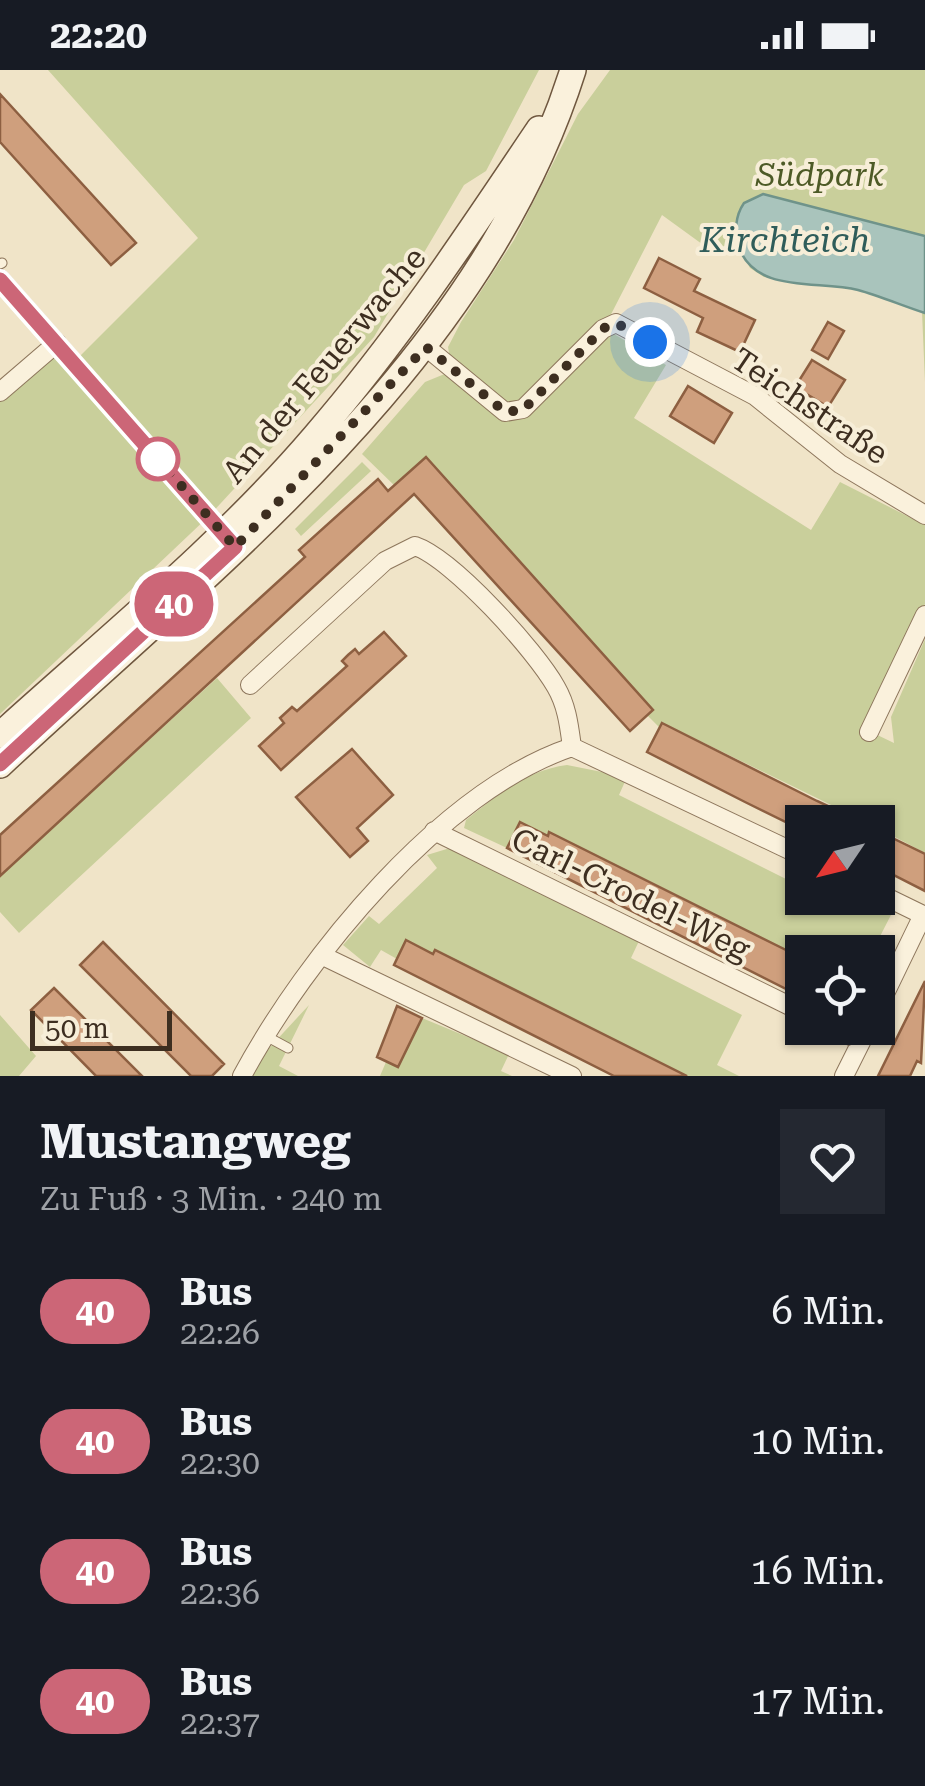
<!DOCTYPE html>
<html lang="de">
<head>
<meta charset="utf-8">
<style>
  :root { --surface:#171b24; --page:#242831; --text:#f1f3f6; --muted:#9ea1a6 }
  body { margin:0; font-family:"Roboto Serif",serif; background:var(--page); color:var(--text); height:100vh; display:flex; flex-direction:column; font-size:38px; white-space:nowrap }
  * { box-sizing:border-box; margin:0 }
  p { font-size:32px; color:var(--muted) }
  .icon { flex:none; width:55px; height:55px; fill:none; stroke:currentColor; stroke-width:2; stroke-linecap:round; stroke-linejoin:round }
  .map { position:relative; height:1006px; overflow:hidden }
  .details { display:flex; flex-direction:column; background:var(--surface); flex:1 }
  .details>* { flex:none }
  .badge { padding:0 20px; border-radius:32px; font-size:35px; line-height:65px }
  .needle { width:65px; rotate:235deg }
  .buttons { position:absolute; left:785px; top:735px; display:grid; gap:20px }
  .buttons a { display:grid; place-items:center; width:110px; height:110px; border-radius:0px; background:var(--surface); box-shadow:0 2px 8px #0004; font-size:50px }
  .scale { position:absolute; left:30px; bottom:25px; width:142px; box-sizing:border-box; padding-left:10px; border:5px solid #3d2e20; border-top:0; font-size:28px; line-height:35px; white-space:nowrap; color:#3d2e20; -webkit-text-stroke:8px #f7eed8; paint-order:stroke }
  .you { position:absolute; width:50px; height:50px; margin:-25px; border:8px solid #fff; border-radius:50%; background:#1a73e8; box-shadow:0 0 0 15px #1a73e833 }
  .map>.badge { position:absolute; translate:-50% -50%; box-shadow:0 0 0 5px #fff }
  .round { display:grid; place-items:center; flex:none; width:105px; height:105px; border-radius:0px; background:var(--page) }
  .head { display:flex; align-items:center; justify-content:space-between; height:170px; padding:0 40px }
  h1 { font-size:48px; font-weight:700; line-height:75px }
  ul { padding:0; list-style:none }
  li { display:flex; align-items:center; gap:30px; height:130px; padding:0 40px }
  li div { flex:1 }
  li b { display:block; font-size:38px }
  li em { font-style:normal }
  li .badge { min-width:110px; font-weight:700; text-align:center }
  .status { display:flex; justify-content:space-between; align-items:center; height:70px; padding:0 50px; background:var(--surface); direction:ltr }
  .status svg { height:28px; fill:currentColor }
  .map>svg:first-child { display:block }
  .green { fill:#c9cf9b }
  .water { fill:#a9c4bc; stroke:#6f938a; stroke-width:2.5 }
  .building { fill:#cf9f7d; stroke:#8d5f41; stroke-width:2.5 }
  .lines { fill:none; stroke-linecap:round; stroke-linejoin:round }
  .lane-casing { stroke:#8d765c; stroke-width:11 }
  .street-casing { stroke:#8d765c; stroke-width:20 }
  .secondary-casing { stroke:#6f573f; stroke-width:28 }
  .lane { stroke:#faf1dc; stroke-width:9 }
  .street { stroke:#faf1dc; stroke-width:18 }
  .secondary { stroke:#faf1dc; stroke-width:25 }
  .line-casing { stroke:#fff; stroke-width:22 }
  .line { stroke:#c67; stroke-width:15 }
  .walk { stroke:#3d2e20; stroke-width:10; stroke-dasharray:0 18 }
  .stop-dot { fill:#fff; stroke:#c67; stroke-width:5 }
  .labels { text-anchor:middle; stroke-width:8; stroke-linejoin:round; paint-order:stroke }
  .park-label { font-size:32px; font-style:italic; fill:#4d5a26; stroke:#f7eed8 }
  .street-label { font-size:32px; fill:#3d2e20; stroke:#f7eed8 }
  .water-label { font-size:35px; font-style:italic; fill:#2f5d5a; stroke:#f7eed8 }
</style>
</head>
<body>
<div class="status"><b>22:20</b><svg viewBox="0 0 49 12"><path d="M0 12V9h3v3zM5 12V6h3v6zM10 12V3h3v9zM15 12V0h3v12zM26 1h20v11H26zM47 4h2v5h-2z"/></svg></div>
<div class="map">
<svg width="925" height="1006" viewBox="0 0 925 1006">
  <rect width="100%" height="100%" fill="#f0e4c8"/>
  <path class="green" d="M48,0H539L486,101L464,115L374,267L209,446L0,644V322L57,273L75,291L198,168Z
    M610,0H925V312L922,242L855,219L764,207L750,198L737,171L713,182L662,145L604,258L666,295L634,348L811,460L840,412L925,455V534L869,661L894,673L891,647L925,569V783L878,758V752H866L663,653L660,658L647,645L653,640L426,387L402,409L398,419L362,384L425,312L452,301L448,277L461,252L514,170L578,44Z
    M362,392L371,401L301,466L295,459Z
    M217,608L251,648L19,863L0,842V806Z
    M567,695L627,707L619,725L802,817V828H823L838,835L842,828H866L893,841L872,882H802V893L788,886L789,882L770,872L767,875L623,799L603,794L604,789L550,762L548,766L520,752L507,778L464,758L466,750C497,725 527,700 567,695Z
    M450,778L639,871L631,888L742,945L717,995L739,1006H678L474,899L472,903L435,880L433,884L406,871L397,889L381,880L370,897L343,875L369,846L379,854L437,798L427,785Z
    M309,935L279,996L298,1006H251L259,989Z
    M0,945L36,986L19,1006H0Z
    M422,948L509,984L501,1001L512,1006H380L386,992L398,997Z"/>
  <path class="water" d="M763,124L925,166V243C903,236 880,226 858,220C817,210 757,224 739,178C734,163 735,146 744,133Z"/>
  <path class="building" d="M0,24L136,173L111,195L0,72Z
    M659,188L700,209L694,221L755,250L740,282L697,262L703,248L644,218Z
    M828,252L844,261L828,289L812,280Z
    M812,290L845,310L828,337L795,317Z
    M688,316L732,343L714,373L670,346Z
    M426,387L653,640L630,661L414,424L0,806V765L305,487L299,480L378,409L388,421Z
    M384,562L406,586L281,700L259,676L284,653L280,648L292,637L297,641L347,596L342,591L348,585L355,579L359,584Z
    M662,653L817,731L862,752H802V760L745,732L647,682Z
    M352,679L393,725L357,758L368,771L350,787L296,727Z
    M520,752L548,766L549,762L790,882L788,886L802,893V927L507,778Z
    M878,761L925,784V821L878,797Z
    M406,870L433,884L435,880L687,1006H614L394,895Z
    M103,872L224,994L212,1006H191L80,895Z
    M925,911L921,993L917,991L910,1006H878Z
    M54,918L142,1006H96L31,940Z
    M397,936L422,948L398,997L377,987Z"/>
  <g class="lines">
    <g class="lane-casing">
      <path id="lane" d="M0,194L2,193
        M264,965L288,978"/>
    </g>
    <g class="street-casing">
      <path id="street" d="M0,209L228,469
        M426,277L505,342L523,339L603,259L616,253L755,326L840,394L925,445
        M0,322L57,273
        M250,615L385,491L415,476C453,489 536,581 556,617C567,636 569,655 572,677
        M869,662L925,545
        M434,761L802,942
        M878,823L925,846
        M323,886L572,1006
        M878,938L923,845
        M835,958L861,971
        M242,1006C306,887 441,721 572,677L802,786
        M844,1006L868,958"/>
    </g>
    <g class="secondary-casing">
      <path id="secondary" d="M0,665C107,568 221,476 315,366C399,269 468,165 539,59
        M0,695C217,492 480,294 573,0"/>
    </g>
    <use href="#lane" class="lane"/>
    <use href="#street" class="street"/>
    <use href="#secondary" class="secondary"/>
  </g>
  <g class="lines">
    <g class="line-casing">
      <path id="line" d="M0,210L235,477L0,694"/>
    </g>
    <use href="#line" class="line"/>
    <path class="walk" d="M158,389L235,477L426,277L505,342L523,340L604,258L616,253L650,272"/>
  </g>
  <circle class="stop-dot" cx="158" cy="389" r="20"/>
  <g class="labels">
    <g class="park-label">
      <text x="820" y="116">Südpark</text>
    </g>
    <g class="street-label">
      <text transform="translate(324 295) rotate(-50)" y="11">An der Feuerwache</text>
      <text transform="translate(810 336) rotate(34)" y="11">Teichstraße</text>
      <text transform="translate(631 824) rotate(26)" y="11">Carl-Crodel-Weg</text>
    </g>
    <g class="water-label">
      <text x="785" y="182">Kirchteich</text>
    </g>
  </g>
</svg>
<div class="buttons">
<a><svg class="needle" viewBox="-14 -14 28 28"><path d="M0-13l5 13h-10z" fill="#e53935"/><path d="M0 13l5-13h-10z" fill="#9ea1a6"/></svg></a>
<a><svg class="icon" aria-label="locate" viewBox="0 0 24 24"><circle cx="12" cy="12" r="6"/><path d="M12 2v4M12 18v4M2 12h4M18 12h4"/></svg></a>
</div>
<div class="scale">50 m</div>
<div class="you" style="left:650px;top:272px"></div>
<b class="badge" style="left:174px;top:534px;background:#c67;color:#fff">40</b>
</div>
<section class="details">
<div class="head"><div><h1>Mustangweg</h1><p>Zu Fuß · 3 Min. · 240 m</p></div><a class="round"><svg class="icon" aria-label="heart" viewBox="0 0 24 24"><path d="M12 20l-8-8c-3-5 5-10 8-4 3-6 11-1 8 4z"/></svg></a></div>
<ul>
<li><span class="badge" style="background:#c67;color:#fff">40</span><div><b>Bus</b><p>22:26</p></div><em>6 Min.</em></li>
<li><span class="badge" style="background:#c67;color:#fff">40</span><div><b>Bus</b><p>22:30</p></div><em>10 Min.</em></li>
<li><span class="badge" style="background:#c67;color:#fff">40</span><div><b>Bus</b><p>22:36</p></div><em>16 Min.</em></li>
<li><span class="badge" style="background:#c67;color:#fff">40</span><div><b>Bus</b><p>22:37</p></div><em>17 Min.</em></li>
</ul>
</section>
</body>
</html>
